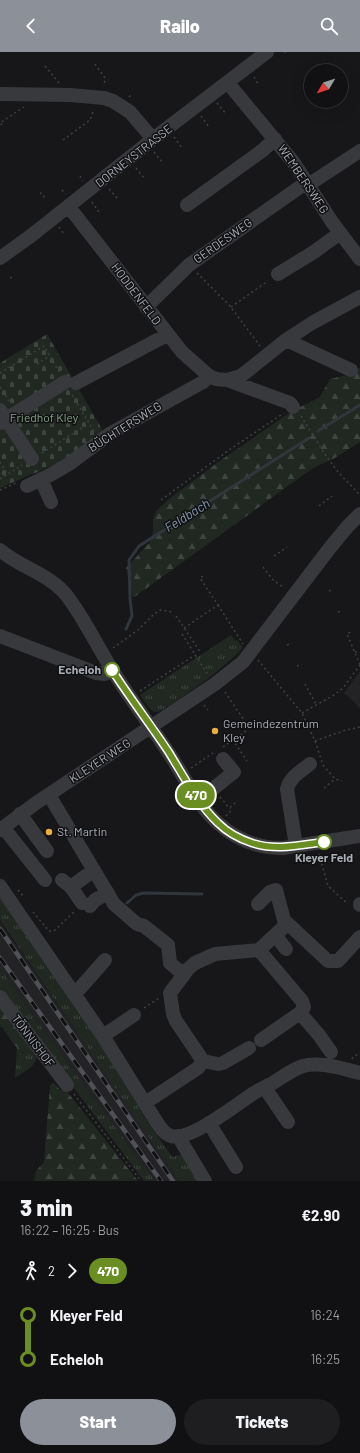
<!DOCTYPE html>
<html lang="en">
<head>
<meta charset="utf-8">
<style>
  :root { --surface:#111012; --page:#1e1e20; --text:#f1f3f6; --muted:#9c9d9f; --line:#303032; --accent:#8c9099 }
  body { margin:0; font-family:Barlow,sans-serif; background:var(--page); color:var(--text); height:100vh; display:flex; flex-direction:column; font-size:15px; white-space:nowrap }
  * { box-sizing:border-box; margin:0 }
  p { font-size:13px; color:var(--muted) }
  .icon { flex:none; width:22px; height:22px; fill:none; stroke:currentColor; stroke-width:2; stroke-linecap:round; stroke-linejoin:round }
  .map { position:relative; height:1129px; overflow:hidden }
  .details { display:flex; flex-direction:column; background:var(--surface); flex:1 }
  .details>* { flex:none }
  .badge { padding:0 8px; border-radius:13px; font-size:14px; line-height:26px }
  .needle { width:26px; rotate:231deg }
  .tools { position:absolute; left:304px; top:12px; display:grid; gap:8px }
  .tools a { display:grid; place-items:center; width:44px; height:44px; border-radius:50%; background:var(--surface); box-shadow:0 4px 16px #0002,0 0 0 1px var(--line); font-size:20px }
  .map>.badge { position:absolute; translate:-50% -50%; box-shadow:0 0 0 2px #fff }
  .legs { display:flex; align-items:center; gap:6px; height:44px; padding:0 20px; font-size:13px }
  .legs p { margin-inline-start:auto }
  .overview { display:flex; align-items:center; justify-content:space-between; height:68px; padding:0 20px }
  h1 { font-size:22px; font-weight:800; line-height:30px }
  .cta { display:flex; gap:8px; margin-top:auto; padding:8px 20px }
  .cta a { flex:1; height:46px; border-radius:24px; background:var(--accent); color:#fff; font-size:16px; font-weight:800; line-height:46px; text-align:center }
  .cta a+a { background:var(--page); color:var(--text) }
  ul { padding:0 20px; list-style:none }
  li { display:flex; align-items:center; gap:14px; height:44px; font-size:15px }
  li i { display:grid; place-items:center; width:6px; height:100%; margin:0 5px; background:currentColor }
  li i::after { content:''; width:10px; height:10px; margin:-5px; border:3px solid; border-radius:50%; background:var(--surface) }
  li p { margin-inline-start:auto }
  li:first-child i { background:linear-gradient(#0000 50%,currentColor 0) }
  li:last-child i { background:linear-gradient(currentColor 50%,#0000 0) }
  header { display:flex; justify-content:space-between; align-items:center; height:52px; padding:0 20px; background:var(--accent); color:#fff; font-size:18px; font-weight:800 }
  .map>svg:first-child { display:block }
  .built { fill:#232325 }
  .grass { fill:url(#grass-tufts) }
  .forest { fill:url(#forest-firs) }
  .cemetery { fill:url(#cemetery-stones) }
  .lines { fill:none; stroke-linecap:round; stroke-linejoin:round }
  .stream { stroke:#2f373d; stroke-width:3 }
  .path { stroke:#3e4044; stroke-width:1.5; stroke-dasharray:2 3; stroke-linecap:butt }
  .minor { stroke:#38393d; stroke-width:14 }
  .rail-casing { stroke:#4f5156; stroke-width:4.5 }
  .rail { stroke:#111113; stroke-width:3; stroke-dasharray:9; stroke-linecap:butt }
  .line-1-casing { stroke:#fff; stroke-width:9 }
  .line-1 { stroke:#6b8e23; stroke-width:6 }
  .stop-1-dot { fill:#fff; stroke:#6b8e23; stroke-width:2 }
  .poi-dot { fill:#e6af40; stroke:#111113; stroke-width:1.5 }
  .labels { text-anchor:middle; stroke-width:3; stroke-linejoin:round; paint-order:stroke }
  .street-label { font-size:12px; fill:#a9aeb7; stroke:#111113 }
  .park-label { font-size:12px; fill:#82a184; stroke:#111113 }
  .stop-label { font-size:12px; font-weight:bold; fill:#a9aeb7; stroke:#111113; text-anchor:end }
  .poi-label { font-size:12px; fill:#a9aeb7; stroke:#111113; text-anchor:start }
  .water-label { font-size:13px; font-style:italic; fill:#839bb0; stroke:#111113 }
</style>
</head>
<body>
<header><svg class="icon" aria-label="back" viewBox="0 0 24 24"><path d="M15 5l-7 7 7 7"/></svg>Railo<svg class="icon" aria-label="search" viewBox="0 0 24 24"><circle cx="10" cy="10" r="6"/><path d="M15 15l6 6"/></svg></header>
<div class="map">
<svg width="360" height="1129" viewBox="0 0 360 1129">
  <defs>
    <pattern id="grass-tufts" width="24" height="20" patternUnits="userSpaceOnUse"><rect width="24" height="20" fill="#212822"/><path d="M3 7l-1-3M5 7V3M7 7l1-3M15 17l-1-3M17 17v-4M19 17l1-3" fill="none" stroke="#3e4540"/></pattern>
    <pattern id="forest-firs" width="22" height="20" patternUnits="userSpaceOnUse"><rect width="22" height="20" fill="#212822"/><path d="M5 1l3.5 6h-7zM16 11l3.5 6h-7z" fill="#3e4540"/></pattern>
    <pattern id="cemetery-stones" width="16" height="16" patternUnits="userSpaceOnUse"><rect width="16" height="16" fill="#212822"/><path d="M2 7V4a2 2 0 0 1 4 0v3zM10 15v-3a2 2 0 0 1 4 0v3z" fill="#3e4540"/></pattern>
  </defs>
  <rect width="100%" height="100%" fill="#171618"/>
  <path class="built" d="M360,619V656L344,641Z
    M0,870L132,1059L179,1129H155L35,966L0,916Z"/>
  <path class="grass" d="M231,583L235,589L237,588L243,596C218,621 190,640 161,659L154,660L150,657L140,643Z
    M0,845L94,981L149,1072L171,1103L173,1105L184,1101L203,1129H179L0,868Z
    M0,916L35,966L155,1129H144L0,938Z
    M17,995L23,1001L37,996C38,1015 29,1016 15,1026Z"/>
  <path class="forest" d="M360,316V390L333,407L313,416L133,546L126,516L151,489L153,479V467L156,459L169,447L217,411L292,359L320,345L330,327L347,323L354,318Z
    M0,947L37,996L30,1002C16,1000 10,986 2,975H0Z
    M54,1031L60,1038L65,1037L138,1129H34L36,1119L44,1110L50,1033Z"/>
  <path class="cemetery" d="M47,282L103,379L63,409L0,436V311Z"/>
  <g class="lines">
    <path class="stream" d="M318,379L360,353
      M126,577L132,564L130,546L129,508L139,494L309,386
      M127,851L136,843L144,841L202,842"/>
    <path class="path" d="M285,0V1
      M95,12L105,26L104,34
      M45,14L59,31
      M254,25L258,32
      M129,45L132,42
      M217,51L226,62
      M201,64L209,75
      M2,73L0,71L24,55
      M174,85L182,96
      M63,88L90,68L94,57
      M154,100L163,111
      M136,116L144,126
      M80,124L83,129
      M109,137L117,146
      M62,138L66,142
      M40,142L41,141L45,146
      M92,150L99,160
      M59,175L64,182
      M197,221L230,254L260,294
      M10,226L12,225
      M231,255L268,229
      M37,312L50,304
      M0,321L44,294L59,320
      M0,335L10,351
      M72,343L94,379
      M301,364L326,404L338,420L360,443
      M42,401L88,372
      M0,410L7,422
      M0,427L22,413
      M0,438L16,431
      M161,448L229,398L284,361
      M319,454L332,444
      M274,504L287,495
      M263,515L273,528L284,536
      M329,539L333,537
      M218,553L243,592
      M338,560L341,559
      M176,564L201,601
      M184,576L218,553L200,526L203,524
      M350,580L347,582L360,613
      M182,582L208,623
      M287,593L292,591
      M113,596L138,578L154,562L160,558L172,560
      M355,600H360
      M258,608L302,661L315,689L323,713L335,727L342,729
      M297,614L302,612
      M305,632L316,652
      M140,639L195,603
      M225,640L246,671L245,680L233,688L247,709
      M204,653L208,658
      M302,661L334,643L343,636L360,613
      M315,689L346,678L360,675
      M223,695L233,688
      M191,716L213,701
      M324,736L335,727
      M220,745L230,757
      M226,764L230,760L231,754L238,749
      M319,802L328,834L348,852
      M18,838L23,844L22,845
      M33,860L49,879H54L74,860
      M144,956L159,946
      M352,1007L353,1005L360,1001
      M74,1042L141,1129"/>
    <path class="minor" d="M228,31L294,111L332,170L360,207
      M0,42L70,43L104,46L113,49L130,60L153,87
      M308,133L360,99
      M187,153L263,98L275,87
      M69,155L182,300L209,324L216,327L227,328L241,324L286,288L312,271L360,245
      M0,206L32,183L153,87L267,0
      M278,222L314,200L340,181
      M146,255L189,213L307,130
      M286,288L351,318
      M227,328L290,351L293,355
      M76,331L167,283
      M0,358L32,407
      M0,371L65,330
      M41,427L51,450
      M27,434L52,422L69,412L111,381L203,330L209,324
      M0,498C21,516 50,522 67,544C84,566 96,592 111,616C130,647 152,675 172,706C186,728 199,755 219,772C237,788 260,796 283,796L360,784
      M0,584L96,621L105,622L113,619
      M49,743L114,852L137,872L144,874L168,893L170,911L184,923
      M199,748L234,720L223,707
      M20,762L47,799
      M3,775L45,828
      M0,778L36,751L215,632L243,610L329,497L348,474L360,462
      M296,794L287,737C290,725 301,719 310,712
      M62,828L71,835L82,851
      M0,834L103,984L156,1069C160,1075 164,1082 171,1084C190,1090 238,1051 254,1041C261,1036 269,1034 276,1029C284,1024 293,1017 303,1014C320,1009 343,1017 360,1021
      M71,835L94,818
      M258,852L270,840L276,838L284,868L328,909H338L360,885
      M360,852V853
      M90,854L95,848L108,841
      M275,883L286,897
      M259,898L302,949L304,955L300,961L261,988
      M75,942L105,908
      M0,945L67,1033
      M300,961L319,983L331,1000
      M103,984L134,963
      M203,1009L176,969L173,962L170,941L188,917L195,911L215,902L259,898L287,872
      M265,1036L288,1070
      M145,1051L198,1016L203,1009L218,1012L223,1011L249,996
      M209,1071L236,1115
      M178,1084L205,1129"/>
    <g class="rail-casing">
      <path id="rail" d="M0,877L173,1129
        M0,906L161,1129"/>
    </g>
    <use href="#rail" class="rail"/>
  </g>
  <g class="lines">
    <g class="line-1-casing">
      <path id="line-1" d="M112,618C130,646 150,672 168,699C183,723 197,751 218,771C227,780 240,787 252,791C276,799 300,793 324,790"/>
    </g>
    <use href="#line-1" class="line-1"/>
  </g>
  <g class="stop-1-dot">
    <circle cx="112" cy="618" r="7"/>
    <circle cx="324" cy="790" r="7"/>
  </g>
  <g class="poi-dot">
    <circle cx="215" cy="679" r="4"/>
    <circle cx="49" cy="780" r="4"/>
  </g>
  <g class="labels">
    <g class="street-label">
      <text transform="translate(134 104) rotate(-38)" y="4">DORNEYSTRASSE</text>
      <text transform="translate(303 127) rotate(56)" y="4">WEMBERSWEG</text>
      <text transform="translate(223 189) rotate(-35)" y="4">GERDESWEG</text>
      <text transform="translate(136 242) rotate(53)" y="4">HODDENFELD</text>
      <text transform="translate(125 375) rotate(-32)" y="4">BÜCHTERSWEG</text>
      <text transform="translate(100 709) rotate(-33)" y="4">KLEYER WEG</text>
      <text transform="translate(33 989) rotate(53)" y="4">TÖNNISHOF</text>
    </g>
    <g class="park-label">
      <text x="44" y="370">Friedhof Kley</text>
    </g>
    <g class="stop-label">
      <text x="101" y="622">Echeloh</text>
      <text x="324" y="810" text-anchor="middle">Kleyer Feld</text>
    </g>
    <g class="poi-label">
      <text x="223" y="676">Gemeindezentrum<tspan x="223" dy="14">Kley</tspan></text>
      <text x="57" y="784">St. Martin</text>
    </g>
    <g class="water-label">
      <text transform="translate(187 463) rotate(-32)" y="5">Feldbach</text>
    </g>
  </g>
</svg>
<div class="tools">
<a><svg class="needle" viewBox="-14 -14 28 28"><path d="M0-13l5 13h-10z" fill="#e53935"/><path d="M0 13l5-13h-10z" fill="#9c9d9f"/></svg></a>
</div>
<b class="badge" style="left:196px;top:743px;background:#6b8e23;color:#fff">470</b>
</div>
<section class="details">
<div class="overview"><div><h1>3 min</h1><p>16:22 – 16:25 · Bus</p></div><b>€2.90</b></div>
<div class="legs"><svg class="icon" aria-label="walk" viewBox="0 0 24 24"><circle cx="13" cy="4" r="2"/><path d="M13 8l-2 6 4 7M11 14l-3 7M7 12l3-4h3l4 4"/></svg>2<svg class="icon" aria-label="forward" viewBox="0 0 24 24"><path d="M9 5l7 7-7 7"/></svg><b class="badge" style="background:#6b8e23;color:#fff">470</b></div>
<ul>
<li><i style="color:#6b8e23"></i><b>Kleyer Feld</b><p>16:24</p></li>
<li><i style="color:#6b8e23"></i><b>Echeloh</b><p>16:25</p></li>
</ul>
<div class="cta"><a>Start</a><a>Tickets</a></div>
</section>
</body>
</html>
